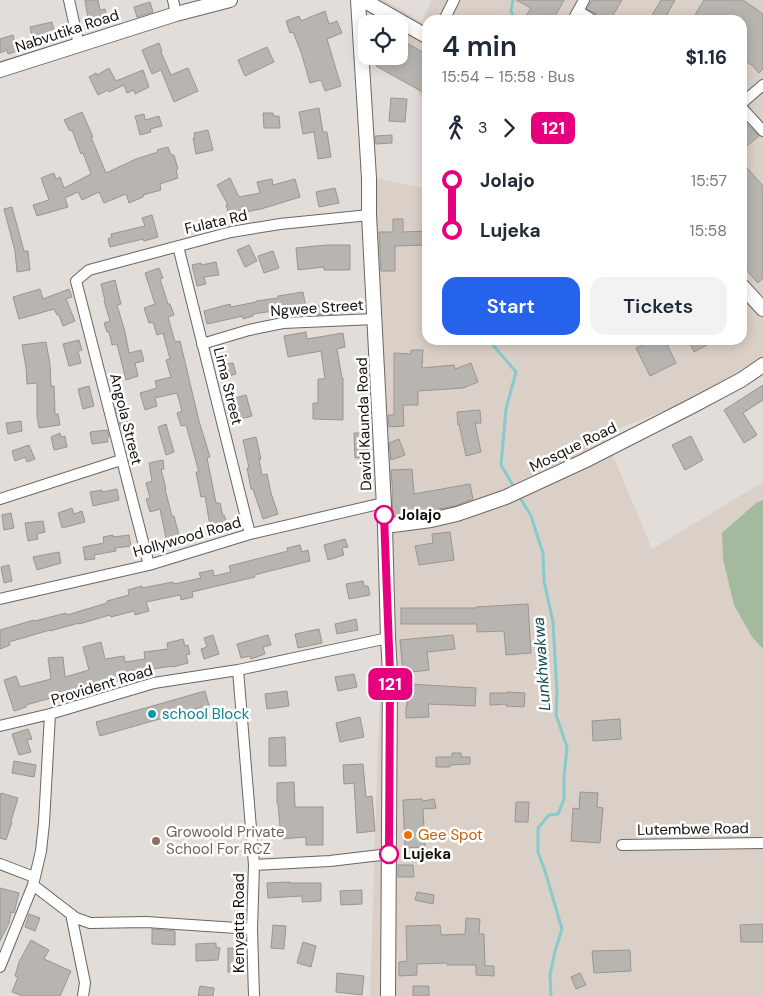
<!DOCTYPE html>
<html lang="en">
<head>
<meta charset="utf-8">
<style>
  :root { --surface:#fff; --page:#f2f2f3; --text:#1f2937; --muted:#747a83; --accent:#2563eb }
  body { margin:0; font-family:"DM Sans",sans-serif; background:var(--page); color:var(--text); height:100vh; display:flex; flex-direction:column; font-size:19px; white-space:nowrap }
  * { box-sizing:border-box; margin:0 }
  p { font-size:16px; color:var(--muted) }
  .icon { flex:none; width:28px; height:28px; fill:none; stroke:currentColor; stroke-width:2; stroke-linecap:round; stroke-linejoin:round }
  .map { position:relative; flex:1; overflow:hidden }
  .drawer { position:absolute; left:422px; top:15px; width:325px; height:330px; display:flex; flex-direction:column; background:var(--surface); border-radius:15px; box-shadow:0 2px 12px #0003 }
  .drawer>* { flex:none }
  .badge { padding:0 10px; border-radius:8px; font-size:18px; line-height:32px }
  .tools { position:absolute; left:358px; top:15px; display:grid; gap:10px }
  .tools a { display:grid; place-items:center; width:50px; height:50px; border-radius:10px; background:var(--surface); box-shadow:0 2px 12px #0003; font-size:25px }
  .map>.badge { position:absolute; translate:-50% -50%; box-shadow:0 0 0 2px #fff }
  .legs { display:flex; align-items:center; gap:8px; height:55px; padding:0 20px; font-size:16px }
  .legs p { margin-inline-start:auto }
  .headline { display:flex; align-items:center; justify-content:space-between; height:85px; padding:0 20px }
  h1 { font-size:28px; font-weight:600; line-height:38px }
  .action { display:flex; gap:10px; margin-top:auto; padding:10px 20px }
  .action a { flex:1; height:58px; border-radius:15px; background:var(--accent); color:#fff; font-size:20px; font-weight:600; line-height:58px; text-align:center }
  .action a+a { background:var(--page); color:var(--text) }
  ul { padding:0 20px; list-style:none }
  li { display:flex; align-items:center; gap:18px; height:50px; font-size:19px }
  li i { display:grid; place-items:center; width:8px; height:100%; margin:0 6px; background:currentColor }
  li i::after { content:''; width:12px; height:12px; margin:-6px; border:4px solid; border-radius:50%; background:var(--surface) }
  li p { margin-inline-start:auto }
  li:first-child i { background:linear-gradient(#0000 50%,currentColor 0) }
  li:last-child i { background:linear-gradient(currentColor 50%,#0000 0) }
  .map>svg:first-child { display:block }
  .built { fill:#dbd0c7 }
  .green { fill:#a3ba9f }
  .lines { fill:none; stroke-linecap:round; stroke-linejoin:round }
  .stream { stroke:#87cacc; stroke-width:3 }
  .building { fill:#b8b4b0; stroke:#9a9592 }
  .street-casing { stroke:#6a6662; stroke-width:12 }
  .secondary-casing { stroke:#6a6662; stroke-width:16 }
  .street { stroke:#fff; stroke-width:10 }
  .secondary { stroke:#fff; stroke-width:14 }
  .line-1-casing { stroke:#fff; stroke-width:11 }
  .line-1 { stroke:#e6007e; stroke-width:8 }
  .stop-1-dot { fill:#fff; stroke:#e6007e; stroke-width:2.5 }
  .culture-dot { fill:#0f9aa8; stroke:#fff; stroke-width:2 }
  .food-dot { fill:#e8710a; stroke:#fff; stroke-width:2 }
  .education-dot { fill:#8d6e63; stroke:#fff; stroke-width:2 }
  .labels { text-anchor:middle; stroke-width:5; stroke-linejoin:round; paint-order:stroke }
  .street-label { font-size:15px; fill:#11100e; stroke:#fff }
  .stop-label { font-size:15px; font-weight:bold; fill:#11100e; stroke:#fff; text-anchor:start }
  .culture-label { font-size:15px; fill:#0d838f; stroke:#fff; text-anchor:start }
  .education-label { font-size:15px; fill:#785e54; stroke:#fff; text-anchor:start }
  .food-label { font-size:15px; fill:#c56008; stroke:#fff; text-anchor:start }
  .water-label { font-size:16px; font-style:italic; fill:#0e4b4d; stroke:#fff }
</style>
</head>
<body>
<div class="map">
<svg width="763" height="996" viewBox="0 0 763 996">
  <rect width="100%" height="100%" fill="#e3ddda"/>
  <path class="built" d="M369,0H385L422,22L432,0H763V372L604,434L652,549L763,482V996H370L385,526L371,177L427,189L428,340H742V20H428L427,109L399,56V24H381Z"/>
  <path class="green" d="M763,500V649L752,637L734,605L723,559L722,533L756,503Z"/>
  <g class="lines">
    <path class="stream" d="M513,0L511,11L515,20
      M490,340L493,345L516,372L506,409L501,465L514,487
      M519,496L531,516L543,553L544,581L553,622L557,692L556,715L567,747L564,777V799L558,814L549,815L538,828V852L545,871L562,929L555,951L550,975L551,996"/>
  </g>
  <path class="building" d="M85,0H98L100,10L105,9L107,21L89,25Z
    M516,0H564L553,20H523L531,8Z
    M592,0H622L610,20H600L597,14L587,9Z
    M661,0H675L664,20H657L651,17Z
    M704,0H743L763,14V69L759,73L752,65L742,60V20H724L717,15L714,20H692Z
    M150,2L153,12L137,17L134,7Z
    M325,11L329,24L337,21L342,33L327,39L341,86L325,91L321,80L310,83L301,52L293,32L290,33L286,21L299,16L301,21Z
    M52,22L55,35L33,40L30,27Z
    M13,35L17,51L8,54L7,50L0,53V39Z
    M399,39L428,55V95L376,66L381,56H399Z
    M159,43L162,51L161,52L171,75L188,68L198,91L174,102L161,70L152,74L142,50Z
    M267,47L274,62L245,76L238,60Z
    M109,68L116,81L143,70L149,87L135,94L134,90L127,93L124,85L109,92L108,90L98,95L89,77L96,73L97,75Z
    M391,98L407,99L405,122L389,121Z
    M319,108L323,132H327L331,157L318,159L314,132L303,134L299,112Z
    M82,112L93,137H91L106,173L136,159L158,152L157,150L168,147L171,155H174L178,169L176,170L178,178L160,184L161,190L143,195V197L129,203L126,194L104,203L99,192L82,200L78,192L65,198L68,207L37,216L33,205L49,200L41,178L54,173L56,179L60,177L64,188L91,174L83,153L81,154L72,130L70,131L64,120Z
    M263,113H273V116H279L280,128H264Z
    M144,114L145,120L159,116L162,126L150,129L151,132L140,135L135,116Z
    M742,119L759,136L742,150Z
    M208,130L213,150L196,154L193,138H195L194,133Z
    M392,135V143L376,144L375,136Z
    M742,162L763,186V278L758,283L742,265Z
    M230,178L239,197L260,193L257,182L272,179L273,185L295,179L300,197L261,209L240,213L241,215L230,218L226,205H228L217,185Z
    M335,188L339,203L319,207L316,192Z
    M12,207L24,251H28L30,270L17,272L15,251L4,209Z
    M152,215L158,237L144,241L143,239L110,247L108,239L112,237L111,234L145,226L142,218Z
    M393,219H403V232L428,231V245L395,246V271H381L379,232H393Z
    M249,245L257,261L245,267L237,250Z
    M327,245H350V270H324V267L298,270L296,248Z
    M273,251L279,268L264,273L258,256Z
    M216,262L219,275L204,277L206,284L197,286L192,265L201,263V265Z
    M159,268L163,278L160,279L168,304H170L174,315L168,317L175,342L180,341L199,421L210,457L207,458L216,503H220L223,516L224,515L228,526L213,531L209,520L205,496L201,497L196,472H199L186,425L181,426L177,413L182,411L177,393L155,398L157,406L145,410L140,393L157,388L155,381L171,377L166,360L170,359L163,333L157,335L153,322L149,323L144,308L155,304L145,273Z
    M115,280L121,304L117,305L125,332L129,353L141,350L144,361L135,363L138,376L126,380L117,344L112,345L109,332H107L104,323L110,321L104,301H105L101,284Z
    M40,289L43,299L69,289L72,297L66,299L75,321L63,326L59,315H57L54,309L19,319L13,297Z
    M303,292L307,313L282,316L281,310L253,314V316L243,319V316L207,324L204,311L230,304L231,307L256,302V301L278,298V296Z
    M336,303L337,314L313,315L312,306Z
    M306,332L307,339L343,333L345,347L337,349L342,378H343V420L313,419V403H318V379H325L321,351L288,357L284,336Z
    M79,340L82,350L78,351L81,363L69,366L63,344Z
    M652,340H665L676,363L650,376L636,348Z
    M688,340H716L694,352Z
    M46,342L50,364L51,386H54L55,414H58L60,425L39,428L37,416V383L27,384L26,367L22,345Z
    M411,350H423L422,368L454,365L455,369L471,363L478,382L463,388L418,391V405H403L404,426L389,427L388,415H394V353L411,354Z
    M233,363L236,374L223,377L220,365Z
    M763,385V400L743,413L757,435L744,443L724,410Z
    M89,386L94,406L83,409L78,389Z
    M246,395L252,416L236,420L231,399Z
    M123,405L127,415L125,416L130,429L122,432L115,407Z
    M480,410L481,423H475L481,452L466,456L459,424L458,425L457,412Z
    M21,421L22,431L8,434L6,423Z
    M166,424L174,452L166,455L158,427Z
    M107,430L109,437L107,438L108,442L92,444L90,432Z
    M60,433L61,437L65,436L67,447L54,450L51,437Z
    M354,433H366L368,457L355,458Z
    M691,436L703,460L685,470L672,445Z
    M256,437L261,459H259L262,475L267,474L271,493L278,514L263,519L253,489H251L247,468H249L243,440Z
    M399,439L405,455L391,460L389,443Z
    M29,445L35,459L27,462L25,457L15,461L12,451Z
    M163,460L164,469H161L166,489H165L172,516H174L180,539L167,543L160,509L150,512L146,499L150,498L146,483L152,481L149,463Z
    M412,469L414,494L470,484L473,499L455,506L429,511L393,516L392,497H393L391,470Z
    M117,489L119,500L93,506L90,492L102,490V492Z
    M72,508L74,514L82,511L85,522L62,528L58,513Z
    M11,513L14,528L4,530L2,515Z
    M43,521L45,532L37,534L38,539L28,541L25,523Z
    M450,532L454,560L419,565L415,546L433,543L432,534Z
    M113,535V537L129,535L131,546L115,548L116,551L94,555L95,559L85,560L83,547L104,543L103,537Z
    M345,539L348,547L342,548L344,555L328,560L324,545Z
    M300,545L302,552L308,550L310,561L254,575L255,577L192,592L193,597L181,600L180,595L146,602L149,611L135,615L134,611L111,617L110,615L79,624V623L50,631V630L9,642L10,645L0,649V630L34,620L35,621L66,613L67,615L107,603V601L129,595L128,590L142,586V588L173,582L174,584L201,578L199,573L213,570L214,576L231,572L229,566L288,551L287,548Z
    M59,552L61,563L37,570L33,557Z
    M9,565L12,581L4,583L1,567Z
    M363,581L364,586H368L370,595L349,599L346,584Z
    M528,604L531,653L506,655L504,631L477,632V624H401V608H476V607Z
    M356,619L358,630L337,634L335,624Z
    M319,629L322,643L298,648L295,634Z
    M213,635L219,654L204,659L201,649L207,647L204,638Z
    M268,635L271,645L263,647L265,654L251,659L250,656L241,658L237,644Z
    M453,635L455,649L427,652L429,670L403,673L400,640Z
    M183,639L185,646L188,645L190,654L186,655L188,663L173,667V666L125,673L126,680L117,681L116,677L81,687L82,688L50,697L51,698L26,705V707L14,711L4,680L16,676L20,687L51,679L48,658L63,657L65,677L89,670L83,647L101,642L105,659L124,656L125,662L145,659L144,652L168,649L167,643Z
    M354,674L357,687L338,691L335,677Z
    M408,684L476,688L475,706L428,704L429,717L406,718V706H407Z
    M205,691L209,705L100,736L96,722Z
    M287,691L289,706L267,709L265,694Z
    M507,692L525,693L524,707L506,706V704L490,705V693H507Z
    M360,717L364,737L340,742L336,723Z
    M620,719L621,739L593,741L592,721Z
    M28,729L32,739L27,740L31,752L19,755L12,734Z
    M285,737L286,766H269V738Z
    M452,753H461V757H470V764L450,765V767H436V757H452Z
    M14,761L36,765L34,777L12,773Z
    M363,764L366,797L372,796L375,831L357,833L354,783L344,784L343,765Z
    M294,782L295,807H323V845H306V837L281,839L278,804H277V783Z
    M580,792L598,793L597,807L603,808L600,843L571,841L573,808L579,809Z
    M1,793L18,798L11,821L12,822L6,840L0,838V797Z
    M422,799L423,801L434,799L436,808L423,809L425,847L405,848L403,800Z
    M516,802H529L528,822H515Z
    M398,865H413L414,877H398Z
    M290,882V883H321V901L302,902V896L268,898L267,883Z
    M0,888L19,893L14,913L11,912L9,923L0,941Z
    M362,890V904L341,905L340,891Z
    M417,892L434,895L433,904L415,900Z
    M29,914L40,918L35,931L25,927Z
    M466,918L480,919L479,934H484L485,966H494V976L476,975V965H447V963L417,964V975L399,976V962L407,961L406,926L440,925L441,935L465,934Z
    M763,924V942H741L740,925Z
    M273,925L286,926L284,949L271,948Z
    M152,929L175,931V945L152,944Z
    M31,940L49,950L44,959L71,971L60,996H23L12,992L18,977L15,976L19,962Z
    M303,942L316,946L311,967L297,963Z
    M216,943V947L220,948L218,960L196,961V944Z
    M228,948L241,949V973L228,972Z
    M630,950L631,971L594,973L592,951Z
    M337,973L364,976L362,995L336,992Z
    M580,973L586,985L576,989L571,977Z
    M200,986L214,988L213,996H198Z
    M413,986H429V996H413Z"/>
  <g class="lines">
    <g class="street-casing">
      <path id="street" d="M69,0L79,45
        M173,0L176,14
        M578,11L593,20
        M444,20L454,0
        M573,20L584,0
        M742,103L763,85
        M742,108L763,131
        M178,246L250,534
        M202,344L249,330L283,323L375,319
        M0,499L121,460
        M149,565L76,281L89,270L231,232L280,224L369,215
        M0,599L149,565L250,534L383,503
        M238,670L254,865L252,929L254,996
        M0,726L50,714L154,683L238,670L388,638
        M622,845L763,843
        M0,864L34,877
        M254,865L330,861L389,854
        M33,885L76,918L90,923L146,922L252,929
        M71,914L85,983L83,996
        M0,967L33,885L41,851L44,823L50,714"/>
    </g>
    <g class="secondary-casing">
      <path id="secondary" d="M358,0L369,178V215L385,526L388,638L390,673L388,996
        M363,0L428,37
        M0,70L176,14L230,0
        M742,286L763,309
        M385,526L431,520L457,514L506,497L584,461L694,405L741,380L763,365"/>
    </g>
    <use href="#street" class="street"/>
    <use href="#secondary" class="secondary"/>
  </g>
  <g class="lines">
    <g class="line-1-casing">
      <path id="line-1" d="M384,515L390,674L389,854"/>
    </g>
    <use href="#line-1" class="line-1"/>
  </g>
  <g class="stop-1-dot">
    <circle cx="384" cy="515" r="9"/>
    <circle cx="389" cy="854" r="9"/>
  </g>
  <circle class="culture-dot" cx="152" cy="714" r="5"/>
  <circle class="food-dot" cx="408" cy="835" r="5"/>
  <circle class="education-dot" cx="156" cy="841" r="5"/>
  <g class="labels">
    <g class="street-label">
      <text transform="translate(67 31) rotate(-18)" y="5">Nabvutika Road</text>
      <text transform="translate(216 222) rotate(-13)" y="5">Fulata Rd</text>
      <text transform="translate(317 308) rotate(-4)" y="5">Ngwee Street</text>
      <text transform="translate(228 386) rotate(76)" y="5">Lima Street</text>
      <text transform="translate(126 419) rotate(76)" y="5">Angola Street</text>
      <text transform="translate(364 424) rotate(-92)" y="5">David Kaunda Road</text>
      <text transform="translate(573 447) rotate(-26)" y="5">Mosque Road</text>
      <text transform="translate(187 537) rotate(-16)" y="5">Hollywood Road</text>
      <text transform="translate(102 685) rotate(-17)" y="5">Provident Road</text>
      <text transform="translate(693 829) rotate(-1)" y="5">Lutembwe Road</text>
      <text transform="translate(239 923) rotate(-90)" y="5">Kenyatta Road</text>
    </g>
    <g class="stop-label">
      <text x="398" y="520">Jolajo</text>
      <text x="403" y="859">Lujeka</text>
    </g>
    <g class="culture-label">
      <text x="162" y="719">school Block</text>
    </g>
    <g class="education-label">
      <text x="166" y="837">Growoold Private<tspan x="166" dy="17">School For RCZ</tspan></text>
    </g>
    <g class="food-label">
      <text x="418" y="840">Gee Spot</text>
    </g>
    <g class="water-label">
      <text transform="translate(541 664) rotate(-94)" y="6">Lunkhwakwa</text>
    </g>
  </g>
</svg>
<div class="tools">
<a><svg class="icon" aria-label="locate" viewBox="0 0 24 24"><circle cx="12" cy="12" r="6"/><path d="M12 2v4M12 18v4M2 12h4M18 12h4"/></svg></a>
</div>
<b class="badge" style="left:390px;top:684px;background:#e6007e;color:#fff">121</b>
<section class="drawer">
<div class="headline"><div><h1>4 min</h1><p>15:54 – 15:58 · Bus</p></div><b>$1.16</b></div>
<div class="legs"><svg class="icon" aria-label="walk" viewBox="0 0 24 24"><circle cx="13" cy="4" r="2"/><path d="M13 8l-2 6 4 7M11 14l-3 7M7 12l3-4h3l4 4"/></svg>3<svg class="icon" aria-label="forward" viewBox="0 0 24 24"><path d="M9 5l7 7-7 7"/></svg><b class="badge" style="background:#e6007e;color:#fff">121</b></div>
<ul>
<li><i style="color:#e6007e"></i><b>Jolajo</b><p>15:57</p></li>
<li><i style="color:#e6007e"></i><b>Lujeka</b><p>15:58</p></li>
</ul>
<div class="action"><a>Start</a><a>Tickets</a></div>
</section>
</div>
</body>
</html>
